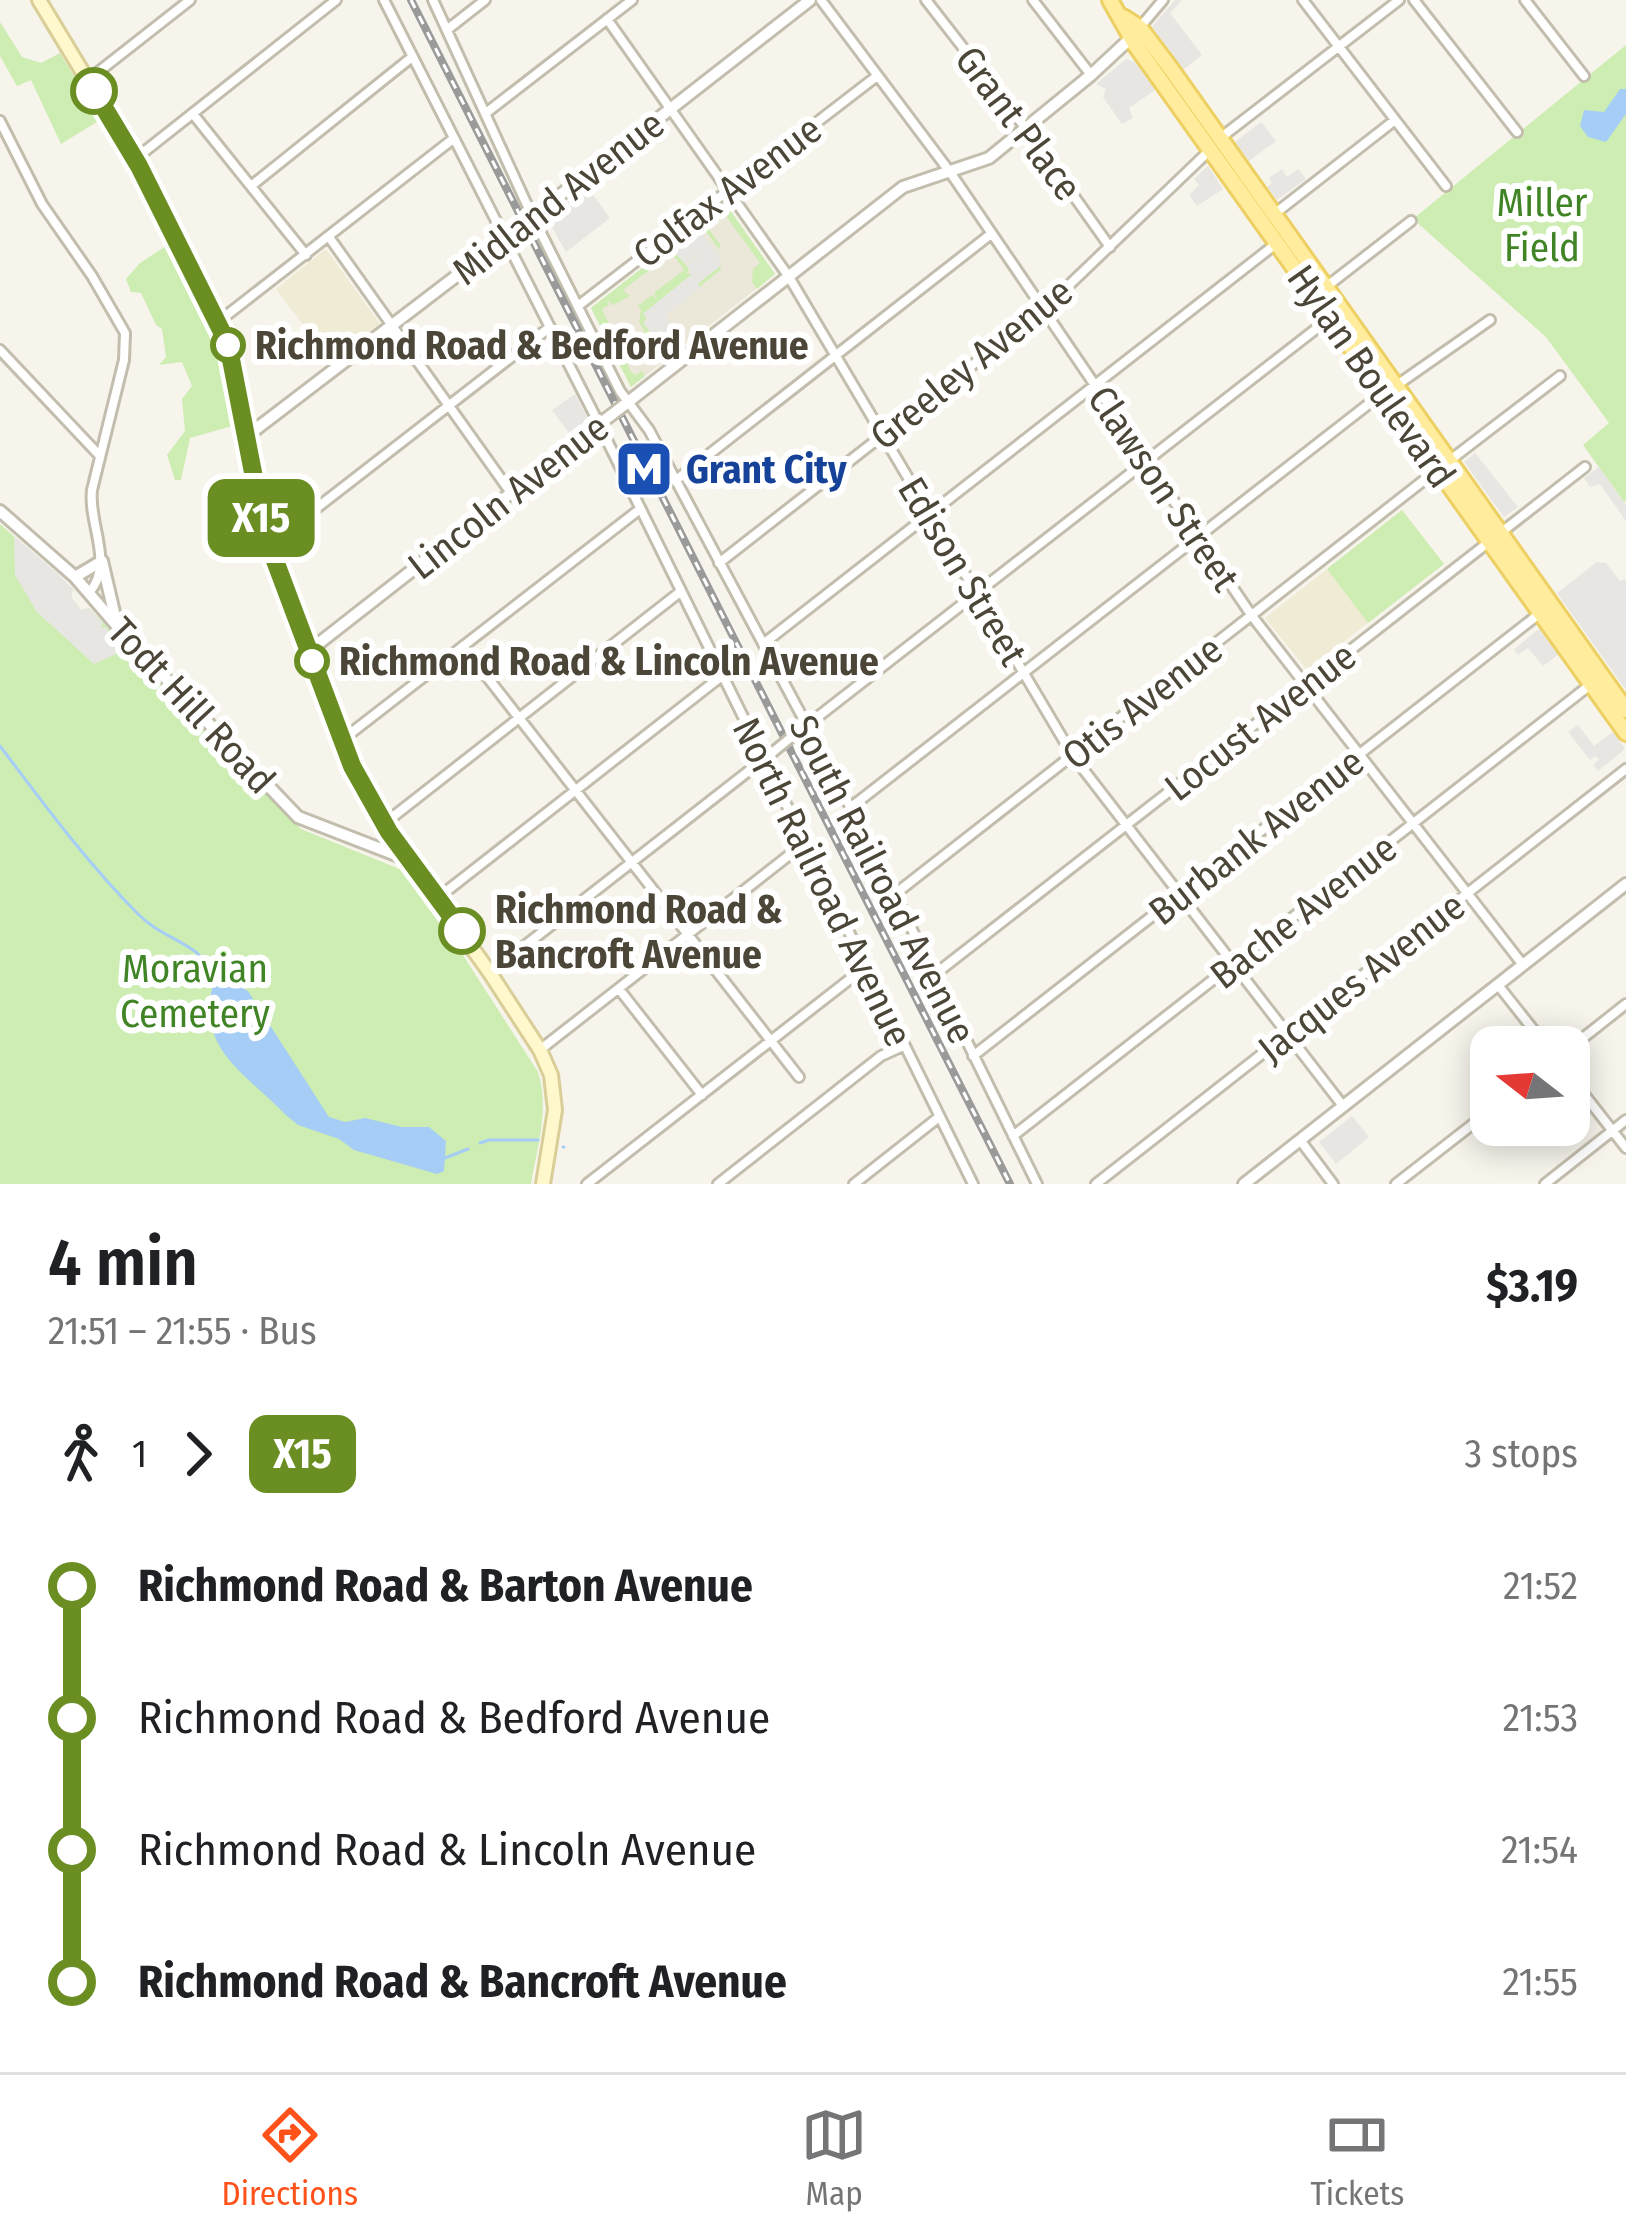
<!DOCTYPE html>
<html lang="en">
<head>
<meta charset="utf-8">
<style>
  :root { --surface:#fff; --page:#f2f2f2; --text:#202124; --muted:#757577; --line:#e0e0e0; --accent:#ff521a }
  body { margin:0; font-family:"Fira Sans Condensed",sans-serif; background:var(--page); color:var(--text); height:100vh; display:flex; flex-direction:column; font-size:45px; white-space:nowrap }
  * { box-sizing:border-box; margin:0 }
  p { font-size:39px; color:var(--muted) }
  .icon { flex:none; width:66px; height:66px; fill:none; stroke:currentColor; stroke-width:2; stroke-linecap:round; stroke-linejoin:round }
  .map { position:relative; height:1184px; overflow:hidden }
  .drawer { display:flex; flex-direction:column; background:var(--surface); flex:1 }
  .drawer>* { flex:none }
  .badge { padding:0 24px; border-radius:18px; font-size:42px; line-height:78px }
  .needle { width:78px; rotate:287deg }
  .fabs { position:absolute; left:1470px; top:1026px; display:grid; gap:24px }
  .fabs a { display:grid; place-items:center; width:120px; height:120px; border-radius:24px; background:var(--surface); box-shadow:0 6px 30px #0003; font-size:60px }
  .map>.badge { position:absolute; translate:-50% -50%; box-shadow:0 0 0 6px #fff }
  .legs { display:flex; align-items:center; gap:18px; height:132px; padding:0 48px; font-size:39px }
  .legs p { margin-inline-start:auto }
  .overview { display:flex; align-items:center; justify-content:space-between; height:204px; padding:0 48px }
  h1 { font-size:66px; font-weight:600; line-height:90px }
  ul { padding:0 48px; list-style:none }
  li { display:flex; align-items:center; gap:42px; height:132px; font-size:45px }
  li i { display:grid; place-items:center; width:18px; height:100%; margin:0 15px; background:currentColor }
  li i::after { content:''; width:30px; height:30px; margin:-15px; border:9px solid; border-radius:50%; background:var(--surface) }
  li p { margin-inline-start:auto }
  li:first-child i { background:linear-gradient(#0000 50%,currentColor 0) }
  li:last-child i { background:linear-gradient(currentColor 50%,#0000 0) }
  .menu { display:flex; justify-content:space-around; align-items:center; height:168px; border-top:3px solid var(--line); background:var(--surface); font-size:33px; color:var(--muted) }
  .menu a { display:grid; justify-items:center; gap:6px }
  .menu .selected { color:var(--accent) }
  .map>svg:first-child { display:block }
  .residential { fill:#ebe7d9 }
  .education { fill:#f0ebd4 }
  .green { fill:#cdedb2 }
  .parking { fill:#e8e6e3 }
  .water { fill:#a5cdf6 }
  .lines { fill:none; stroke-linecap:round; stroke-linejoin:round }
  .stream { stroke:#a5cdf6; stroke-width:3 }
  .minor-casing { stroke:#c3bdad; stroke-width:14 }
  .tertiary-casing { stroke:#c3bdad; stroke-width:16 }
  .secondary-casing { stroke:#d9ce98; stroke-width:18 }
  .primary-casing { stroke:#edd063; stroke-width:20 }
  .minor { stroke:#fff; stroke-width:8 }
  .tertiary { stroke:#fff; stroke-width:10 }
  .secondary { stroke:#fff8cd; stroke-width:12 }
  .primary { stroke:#ffec9c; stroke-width:14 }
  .rail-casing { stroke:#9a9a9a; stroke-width:8 }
  .rail { stroke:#fff; stroke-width:3; stroke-dasharray:9; stroke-linecap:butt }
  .minor-bridge-casing { stroke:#c3bdad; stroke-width:14; stroke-linecap:butt }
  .tertiary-bridge-casing { stroke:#c3bdad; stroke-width:16; stroke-linecap:butt }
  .minor-bridge { stroke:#fff; stroke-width:8 }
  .tertiary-bridge { stroke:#fff; stroke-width:10 }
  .line-1-casing { stroke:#fff; stroke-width:27 }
  .line-1 { stroke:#6b8e23; stroke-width:18 }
  .stop-1-dot { fill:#fff; stroke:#6b8e23; stroke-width:6 }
  .labels { text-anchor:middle; stroke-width:12; stroke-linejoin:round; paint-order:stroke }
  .street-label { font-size:39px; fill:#4c4638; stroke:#fff }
  .park-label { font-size:39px; fill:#408425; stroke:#fff }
  .stop-label { font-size:39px; font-weight:bold; fill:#4c4638; stroke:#fff; text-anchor:start }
  .transit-label { font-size:39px; font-weight:bold; fill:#164399; stroke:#fff; text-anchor:start }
</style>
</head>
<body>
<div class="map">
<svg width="1626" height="1184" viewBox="0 0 1626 1184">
  <rect width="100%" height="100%" fill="#f6f4eb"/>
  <path class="residential" d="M725,203L775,274L631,387L591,308Z"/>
  <path class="education" d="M326,249L380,324L331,362L276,289Z
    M1402,510L1444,564L1307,670L1265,618Z"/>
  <path class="green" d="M0,22L22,57L41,63L60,53L100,120L61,144L31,80L17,86L0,56Z
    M1626,45V500L1624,502L1583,445L1609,423L1546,337L1413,219Z
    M725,203L775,274L757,289L752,282L753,269L760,263L726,216L708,228L721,246L718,248L700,223Z
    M688,232L670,247L690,270L686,274L690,273L699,283L719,267L722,269L699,287L690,276L644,313L647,319L643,323L668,355L676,352L661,363L639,321L641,310L638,306L652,295L656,299L654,293L684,270L672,253L623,290L630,296L613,305L607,300L609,305L602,309L631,372L635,375L642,371L645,376L631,387L591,308Z
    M169,244L219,357L232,426L190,438L181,480H175L167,455L185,431L182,399L192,386L182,362L159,365L166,357L162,329L156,325L141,293L131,292L126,279L140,263Z
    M1402,510L1444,564L1368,623L1327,569Z
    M0,524L73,589L71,597L81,610L89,608L301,829L402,870L443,924L538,1072C550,1109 537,1146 531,1184H0Z"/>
  <path class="parking" d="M1175,0H1182L1170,13L1202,55L1183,70L1152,27Z
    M1126,59L1135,62L1155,90L1129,108L1133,118L1122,124L1103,97L1106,89L1096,84Z
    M1261,122L1276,141L1249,161L1235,142Z
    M1208,166L1223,189L1197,206L1189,195L1199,185L1194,179Z
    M1282,169L1287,177L1298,169L1306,179L1277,200L1267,187L1272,183L1269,178Z
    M587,187L610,218L566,252L547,218Z
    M696,225L721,259L719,267L698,283L700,288L665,315L686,343L669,356L643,322L647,319L643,314L691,275L687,266L704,249L685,263L670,247L688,233L693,238L691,230Z
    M575,394L588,419L569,433L552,410Z
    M1475,453L1518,507L1504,517L1464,462Z
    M1599,467L1626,505V521L1600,484L1590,487L1584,478Z
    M14,536L57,573L73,589L71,597L81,610L89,608L103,624L100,628L105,627L119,643L116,654L94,664L37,612L15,575Z
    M1597,562L1606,563L1620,581L1626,579V690L1557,593Z
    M1539,629L1558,655L1543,666L1528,648L1518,655L1514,649Z
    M1578,725L1594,746L1613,732L1625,749L1598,771L1593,765L1599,759L1595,756L1590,760L1568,732Z
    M1352,1116L1369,1137L1336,1164L1319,1142Z"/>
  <path class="water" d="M1620,89H1626V114L1606,142L1588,137L1580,126L1584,110L1604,112Z
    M216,974L248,991L329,1117L345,1122L365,1118L402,1127H429L446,1141L444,1171L437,1174L354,1150L339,1139L298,1125L287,1116C241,1069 192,1047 216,974Z"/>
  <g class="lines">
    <path class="stream" d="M0,746C44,804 87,863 138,914C167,943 194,938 218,978
      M480,1143L489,1140H538
      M563,1147H564
      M445,1158L468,1149"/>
    <g class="minor-casing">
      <path id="minor" d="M384,0L594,414L973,1184
        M433,0L528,207L620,391L649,430L868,840L1037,1184
        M821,0L950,172L1252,616L1523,965
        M926,0L1027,130L1110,247
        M1033,0L1091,75
        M1303,0L1446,186
        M1414,0L1517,132
        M1525,0L1584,76
        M607,19L789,277L1073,756L1343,1106
        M1141,26L1163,0
        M448,29L485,0
        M88,80L190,0
        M486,113L632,0
        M193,114L306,255
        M0,121L42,204L92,276L125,333L124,360L92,490C88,525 115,563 89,593
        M1219,139L1399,0
        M135,159L336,0
        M251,186L412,57
        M1273,215L1395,120
        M329,237L511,493
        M1326,287L1411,221
        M578,306L877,76
        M218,322L453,139
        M0,350L100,456
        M1397,385L1490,320
        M1449,461L1560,376
        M675,481L991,234
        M269,545L550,327
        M719,563L1043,310L1209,151
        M763,644L1277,243
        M463,646L799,1077
        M806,726L1330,318
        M342,740L640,509
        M850,808L1384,392
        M385,823L680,592
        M895,894L1437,470
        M439,897L723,675
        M490,973L773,752
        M934,975L1585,467
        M1498,985L1547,1047
        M619,989L702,1095
        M541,1049L806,842
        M1569,1049L1626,1004
        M973,1056L1539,614
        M1569,1075L1626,1148
        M1013,1136L1590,685
        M1300,1140L1333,1184
        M587,1184L868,965
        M718,1184L881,1056L903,1046
        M854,1184L939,1117
        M1096,1184L1626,769
        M1396,1184L1491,1110
        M1545,1184L1626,1120"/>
    </g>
    <g class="tertiary-casing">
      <path id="tertiary" d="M532,217L810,0
        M623,406L903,187L989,158L1091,75L1134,35
        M247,436L506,238
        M0,511L75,577L130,641L298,817L409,860
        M75,577L102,561L116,621
        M309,651L602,422
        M1244,1184L1626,884"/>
    </g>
    <g class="secondary-casing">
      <path id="secondary" d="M39,0L135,159L228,344L265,534L352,766L384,824L490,973L540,1050L551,1075L555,1110L543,1184"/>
    </g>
    <g class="primary-casing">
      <path id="primary" d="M1110,0L1136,46L1626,733
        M1123,17L1140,28L1171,69L1626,710"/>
    </g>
    <use href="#minor" class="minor"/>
    <use href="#tertiary" class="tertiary"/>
    <use href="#secondary" class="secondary"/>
    <use href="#primary" class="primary"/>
    <g class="rail-casing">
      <path id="rail" d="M411,0L1010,1184"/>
    </g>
    <use href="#rail" class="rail"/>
    <g class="minor-bridge-casing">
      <path id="minor-bridge" d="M773,752L800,730"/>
    </g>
    <g class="tertiary-bridge-casing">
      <path id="tertiary-bridge" d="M506,238L532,217
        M602,422L623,406"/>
    </g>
    <use href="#minor-bridge" class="minor-bridge"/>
    <use href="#tertiary-bridge" class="tertiary-bridge"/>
  </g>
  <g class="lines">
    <g class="line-1-casing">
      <path id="line-1" d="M94,91L139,166L228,344L265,534L352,766L389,832L462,931"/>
    </g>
    <use href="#line-1" class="line-1"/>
  </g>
  <defs>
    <g id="metro-square" transform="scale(3)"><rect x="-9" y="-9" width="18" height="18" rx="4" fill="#1a4fb4" stroke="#fff"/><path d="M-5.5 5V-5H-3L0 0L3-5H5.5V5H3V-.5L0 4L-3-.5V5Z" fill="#fff"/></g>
  </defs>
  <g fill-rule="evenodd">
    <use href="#metro-square" x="644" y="469"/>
  </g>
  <g class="stop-1-dot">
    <circle cx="94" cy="91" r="21"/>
    <circle cx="228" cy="345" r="15"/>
    <circle cx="312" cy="661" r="15"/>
    <circle cx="462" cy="931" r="21"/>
  </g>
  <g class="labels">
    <g class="street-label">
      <text transform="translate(1019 123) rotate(53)" y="14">Grant Place</text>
      <text transform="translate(727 191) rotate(-37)" y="14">Colfax Avenue</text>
      <text transform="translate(558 197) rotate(-38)" y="14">Midland Avenue</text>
      <text transform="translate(971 363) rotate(-39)" y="14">Greeley Avenue</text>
      <text transform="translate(1372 376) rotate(55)" y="14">Hylan Boulevard</text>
      <text transform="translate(1164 488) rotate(56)" y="14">Clawson Street</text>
      <text transform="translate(508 496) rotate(-38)" y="14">Lincoln Avenue</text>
      <text transform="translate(963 571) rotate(59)" y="14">Edison Street</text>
      <text transform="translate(1142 702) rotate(-38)" y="14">Otis Avenue</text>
      <text transform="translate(192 705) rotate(47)" y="14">Todt Hill Road</text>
      <text transform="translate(1260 721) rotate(-38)" y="14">Locust Avenue</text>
      <text transform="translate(1256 836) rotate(-38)" y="14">Burbank Avenue</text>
      <text transform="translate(883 879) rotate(63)" y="14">South Railroad Avenue</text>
      <text transform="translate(823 882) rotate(64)" y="14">North Railroad Avenue</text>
      <text transform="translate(1303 911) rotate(-38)" y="14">Bache Avenue</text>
      <text transform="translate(1361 977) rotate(-38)" y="14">Jacques Avenue</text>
    </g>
    <g class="park-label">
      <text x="1542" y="216">Miller<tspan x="1542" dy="45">Field</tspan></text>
      <text x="195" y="982">Moravian<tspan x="195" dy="45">Cemetery</tspan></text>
    </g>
    <g class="stop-label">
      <text x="255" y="359">Richmond Road &amp; Bedford Avenue</text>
      <text x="339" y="675">Richmond Road &amp; Lincoln Avenue</text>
      <text x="495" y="923">Richmond Road &amp;<tspan x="495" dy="45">Bancroft Avenue</tspan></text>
    </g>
    <g class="transit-label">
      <text x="686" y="483">Grant City</text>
    </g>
  </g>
</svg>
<div class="fabs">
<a><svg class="needle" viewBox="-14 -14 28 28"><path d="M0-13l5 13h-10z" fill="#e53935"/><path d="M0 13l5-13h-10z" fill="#757577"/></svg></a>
</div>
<b class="badge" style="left:261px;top:518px;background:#6b8e23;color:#fff">X15</b>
</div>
<section class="drawer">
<div class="overview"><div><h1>4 min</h1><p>21:51 – 21:55 · Bus</p></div><b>$3.19</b></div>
<div class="legs"><svg class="icon" aria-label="walk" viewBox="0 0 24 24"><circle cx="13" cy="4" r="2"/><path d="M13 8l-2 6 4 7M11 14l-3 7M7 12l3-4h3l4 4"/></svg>1<svg class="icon" aria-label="forward" viewBox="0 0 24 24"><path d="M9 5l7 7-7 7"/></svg><b class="badge" style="background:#6b8e23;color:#fff">X15</b><p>3 stops</p></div>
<ul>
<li><i style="color:#6b8e23"></i><b>Richmond Road &amp; Barton Avenue</b><p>21:52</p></li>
<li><i style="color:#6b8e23"></i><span>Richmond Road &amp; Bedford Avenue</span><p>21:53</p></li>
<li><i style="color:#6b8e23"></i><span>Richmond Road &amp; Lincoln Avenue</span><p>21:54</p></li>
<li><i style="color:#6b8e23"></i><b>Richmond Road &amp; Bancroft Avenue</b><p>21:55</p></li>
</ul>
</section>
<nav class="menu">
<a class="selected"><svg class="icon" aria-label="directions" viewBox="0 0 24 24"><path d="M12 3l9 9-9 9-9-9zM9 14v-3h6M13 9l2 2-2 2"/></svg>Directions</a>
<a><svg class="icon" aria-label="map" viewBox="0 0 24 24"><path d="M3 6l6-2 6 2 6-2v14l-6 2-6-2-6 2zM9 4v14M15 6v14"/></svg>Map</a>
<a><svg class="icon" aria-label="tickets" viewBox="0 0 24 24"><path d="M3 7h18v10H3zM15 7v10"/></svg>Tickets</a>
</nav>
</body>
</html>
